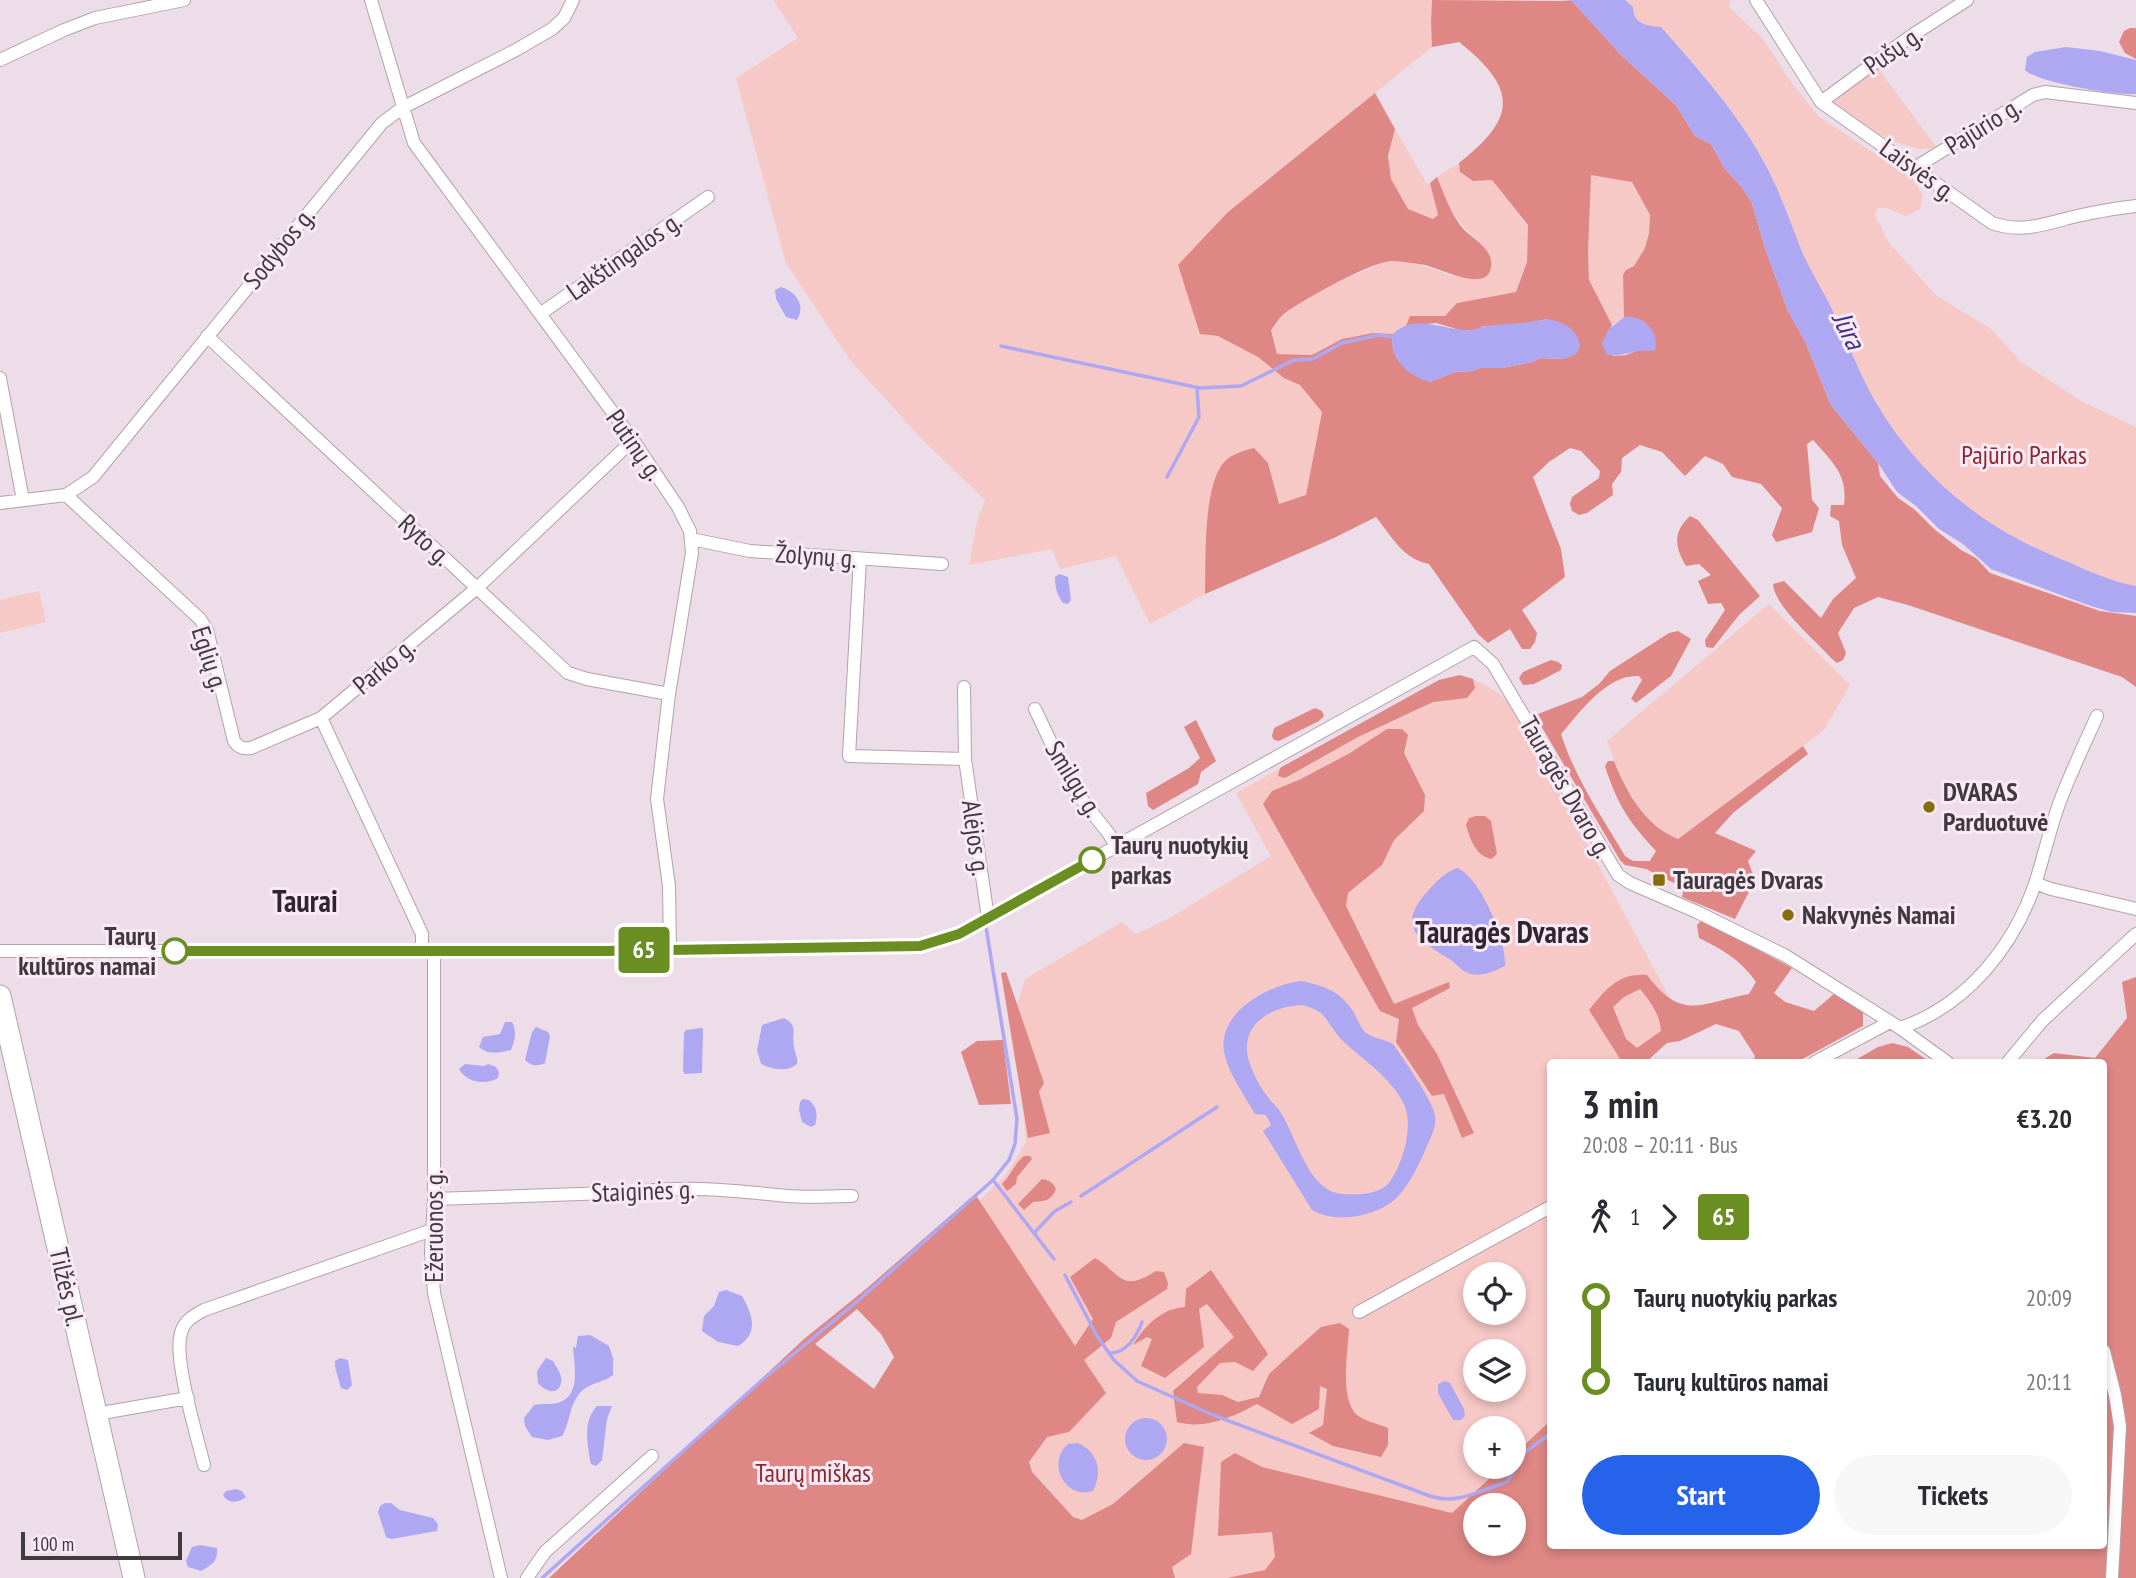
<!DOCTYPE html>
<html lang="en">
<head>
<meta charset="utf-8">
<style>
  :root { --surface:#fff; --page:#f7f7f7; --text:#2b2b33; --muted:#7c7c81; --accent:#2563eb }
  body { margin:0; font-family:"PT Sans Narrow",sans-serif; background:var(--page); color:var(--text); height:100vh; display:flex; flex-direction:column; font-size:26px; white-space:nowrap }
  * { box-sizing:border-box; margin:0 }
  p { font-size:23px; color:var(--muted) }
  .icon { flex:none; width:38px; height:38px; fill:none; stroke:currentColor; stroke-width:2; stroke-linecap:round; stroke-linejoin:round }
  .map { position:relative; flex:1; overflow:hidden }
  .panel { position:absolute; left:1547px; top:1059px; width:560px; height:490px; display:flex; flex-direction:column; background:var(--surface); border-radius:7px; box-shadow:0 4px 10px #0003 }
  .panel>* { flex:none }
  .badge { padding:0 14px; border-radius:5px; font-size:24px; line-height:46px }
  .controls { position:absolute; left:1463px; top:1262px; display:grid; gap:14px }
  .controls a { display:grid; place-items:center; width:63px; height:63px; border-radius:50%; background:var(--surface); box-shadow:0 4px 10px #0003; font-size:35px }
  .scale { position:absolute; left:21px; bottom:18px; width:161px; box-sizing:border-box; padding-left:7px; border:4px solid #403a3e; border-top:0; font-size:19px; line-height:24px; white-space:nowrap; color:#403a3e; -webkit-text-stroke:5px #f9eaf5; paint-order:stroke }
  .map>.badge { position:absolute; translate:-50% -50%; box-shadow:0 0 0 4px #fff }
  .legs { display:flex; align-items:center; gap:10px; height:77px; padding:0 35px; font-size:23px }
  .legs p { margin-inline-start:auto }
  .head { display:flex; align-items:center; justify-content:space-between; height:119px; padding:0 35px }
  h1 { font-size:38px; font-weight:600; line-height:52px }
  .cta { display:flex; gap:14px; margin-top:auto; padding:14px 35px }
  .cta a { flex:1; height:80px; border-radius:42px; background:var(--accent); color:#fff; font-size:28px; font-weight:600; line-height:80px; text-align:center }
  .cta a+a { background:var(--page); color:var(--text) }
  ul { padding:0 35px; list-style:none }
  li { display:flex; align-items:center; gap:24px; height:84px; font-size:26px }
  li i { display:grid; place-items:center; width:10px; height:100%; margin:0 9px; background:currentColor }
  li i::after { content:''; width:18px; height:18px; margin:-9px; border:5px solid; border-radius:50%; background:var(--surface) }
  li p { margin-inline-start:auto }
  li:first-child i { background:linear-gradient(#0000 50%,currentColor 0) }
  li:last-child i { background:linear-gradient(currentColor 50%,#0000 0) }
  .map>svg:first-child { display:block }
  .green { fill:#f6c8c6; fill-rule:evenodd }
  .forest { fill:#de8785; fill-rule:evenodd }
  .water { fill:#aea8f3; fill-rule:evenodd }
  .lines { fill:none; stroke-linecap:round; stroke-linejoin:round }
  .stream { stroke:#aea8f3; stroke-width:3.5 }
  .street-casing { stroke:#b0a3ad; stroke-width:14 }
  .highway-casing { stroke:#b0a3ad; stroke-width:23 }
  .street { stroke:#fff; stroke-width:12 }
  .highway { stroke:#fff; stroke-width:21 }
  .line-1-casing { stroke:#fff; stroke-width:16 }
  .line-1 { stroke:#6b8e23; stroke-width:10 }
  .poi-dot { fill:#876e0d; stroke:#f9eaf5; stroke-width:2.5 }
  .stop-1-dot { fill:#fff; stroke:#6b8e23; stroke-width:3.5 }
  .labels { text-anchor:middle; stroke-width:6; stroke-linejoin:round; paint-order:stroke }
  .street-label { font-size:26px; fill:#403a3e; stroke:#f9eaf5 }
  .park-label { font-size:26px; fill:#8d272d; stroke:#f9eaf5 }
  .poi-label { font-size:26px; font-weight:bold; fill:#403a3e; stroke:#f9eaf5; text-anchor:start }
  .stop-label { font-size:26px; font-weight:bold; fill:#403a3e; stroke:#f9eaf5; text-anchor:start }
  .water-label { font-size:28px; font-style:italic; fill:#423186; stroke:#f9eaf5 }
  .quarter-label { font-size:30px; font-weight:bold; fill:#30262e; stroke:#f9eaf5 }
</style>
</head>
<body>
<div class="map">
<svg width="2136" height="1578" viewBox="0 0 2136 1578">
  <rect width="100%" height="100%" fill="#ecdde8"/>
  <path class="green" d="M773,0H1432L1431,22L1432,47L1228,212L1200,334L1218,336L1258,357L1284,378L1300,385L1322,412L1306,495L1279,505L1268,463L1238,452L1222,464L1209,501L1205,594L1150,624L1116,556L1060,569L1052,549L969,565L978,518L985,500L919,436L850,360L786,263L736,78L798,38Z
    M1625,0H1731L1729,7L1764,40L1789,79L1818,116L1913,179L1923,196L1920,209L1906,216L1886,208H1878L1875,215L1889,243L1937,296L1991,329L2020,361L2081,401L2136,427V586C2110,582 2086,569 2061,559C1982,528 1918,475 1875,402C1861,377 1852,350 1839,324C1828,301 1813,278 1803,254C1791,224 1781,194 1766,166C1739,114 1700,70 1661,27C1647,26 1633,24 1633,7Z
    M1877,67L1936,147C1914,158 1849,121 1834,104L1833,100Z
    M1395,129L1427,184L1430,183L1438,216L1433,219L1408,209C1386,177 1385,165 1395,129Z
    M1459,163L1460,172L1473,181L1492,180L1528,226L1527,262L1516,292L1457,303L1445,316H1411L1406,326L1399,328L1393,334L1373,333L1342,339L1312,355L1277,354L1271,330C1294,299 1331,284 1366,270C1374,267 1383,261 1391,261C1413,260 1434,269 1454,277L1479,241C1455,222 1448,205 1437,177Z
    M1591,174L1632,182L1650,215L1649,233L1645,248L1634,266L1626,270L1623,275L1624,317L1612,325L1589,280L1588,253Z
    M39,591L46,622L0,633V600Z
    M1769,604L1850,685L1824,730L1678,839C1638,822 1622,780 1607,741Z
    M1460,675C1482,682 1497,690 1513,707L1679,1015L1630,1062H1550V1545L1825,1578H1111L993,1448L928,1250L1005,1176L1026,1142L1014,1016L1025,979L1122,922L1136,934L1170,918L1271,856L1236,793L1439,680ZM1475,1274H1514V1312H1475ZM1475,1351H1514V1390H1475ZM1475,1428H1514V1466H1475ZM1475,1505H1514V1544H1475Z"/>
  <path class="forest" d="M1432,0L1572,1L1622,56L1676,105L1695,136L1711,144L1725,169L1741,186L1752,203L1765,248L1788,311L1805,341L1831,405L1878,463L1880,476L1898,498L1914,509L1934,529L1961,550L1976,558L1990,573L2100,611L2136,616V687L2122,677L1908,605L1878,597L1854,608L1838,633L1846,653L1843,660L1837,663L1831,658C1816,641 1774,606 1773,584L1784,581L1821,618L1833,599L1856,578L1842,545L1839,521L1830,516L1831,505H1844C1848,474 1832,462 1813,440L1807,444L1812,500L1819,508L1812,532L1776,542L1772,535L1782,508L1761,484L1732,477L1723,464L1705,456L1685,476L1662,452L1640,445L1622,458L1621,472L1612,484L1613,495L1587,513L1579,515L1572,511L1570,504L1572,497L1599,478L1600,471L1581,451L1570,448L1549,462L1533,477L1561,549L1565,577L1522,610L1537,633L1535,642L1530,649H1522L1510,629L1488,643L1478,634L1429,564C1403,559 1392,537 1376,517L1334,538L1205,594C1206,559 1203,495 1221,466C1228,455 1242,451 1254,448L1268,463L1279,504L1306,495L1322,412L1300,385L1284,378L1258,357L1218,336L1200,334L1178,265L1228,212L1375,93L1395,129L1388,156L1391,179L1408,209L1433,219L1438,215L1430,183L1437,177C1444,194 1450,211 1460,225C1469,238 1494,247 1491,267C1488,294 1439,268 1425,265C1415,263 1404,262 1394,261C1375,259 1300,301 1284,314C1279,318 1275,325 1271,330L1277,354L1312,355L1342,339L1373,333L1393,334C1388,361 1410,370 1430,382L1455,372L1473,371L1480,368H1502L1533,362L1540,358L1564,359L1547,319L1518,325L1484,326L1475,330H1460L1436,323L1406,326L1410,316H1445L1457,303L1516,292L1527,262L1528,225L1492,180L1473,181L1460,172L1459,163C1518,117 1517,88 1459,42L1432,47L1431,22ZM1591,175L1632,182L1650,215L1649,233L1645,248L1634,266L1626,270L1623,275L1624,317L1634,318L1645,322L1639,350L1626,355L1613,356L1602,344L1612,325L1589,280L1588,253Z
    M2130,28H2136V59L2125,53L2119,42L2124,31Z
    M1690,516L1698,520L1760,596L1739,615L1713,648L1706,647L1705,640L1725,610L1721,603L1708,604L1698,581L1711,575L1699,564L1686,566C1675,547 1672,533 1690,516Z
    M1678,631L1691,639L1671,676L1636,703L1631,699L1642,680L1639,676C1607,674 1580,712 1561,734C1575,778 1602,817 1625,856L1633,861H1650L1656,851C1629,822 1617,804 1605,766L1608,761H1614C1627,793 1645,826 1678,839L1803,746L1808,754L1733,813L1715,833L1756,851L1748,861L1755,880L1735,919L1682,897L1684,888L1646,869L1625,865L1620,860L1537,719L1538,714L1582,697L1599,684L1610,671L1669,633Z
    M1551,660L1558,662L1562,665L1561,670L1534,684L1523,685L1519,678L1523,672Z
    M1460,675L1473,679L1475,688L1467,698L1433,702L1358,737L1285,778L1278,776L1280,768L1439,680Z
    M1315,708L1322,711L1324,716L1319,721L1279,741L1274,740L1272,736L1274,728Z
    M1196,720L1216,761L1201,772L1198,784L1153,810L1148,806L1146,793L1189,768L1200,758L1184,727Z
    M1387,729H1402L1408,735L1404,753L1425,795L1424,811L1394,840L1382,865L1348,893L1346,906L1394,1004L1449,982L1450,988L1412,1008L1418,1025L1437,1054L1474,1133L1462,1138L1444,1094L1432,1096L1396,1042L1399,1019L1380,1011L1263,804L1272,791L1301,779L1350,753Z
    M1476,816H1485L1491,821L1497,854L1491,859C1475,855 1470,839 1466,825L1469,818Z
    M1702,920L1792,968L1774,993L1785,1002L1814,1011L1834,994L1863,1012V1026L1797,1062H1753L1755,1056L1739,1031L1716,1024L1680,1041L1667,1043L1646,1062H1622L1589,1010C1607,989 1617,973 1647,975C1682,1022 1701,1003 1749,994L1756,982C1741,960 1722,949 1699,938L1697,925ZM1640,989C1651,1002 1660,1015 1661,1031L1637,1048L1626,1039L1613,1007L1624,997Z
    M1006,972L1044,1083L1039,1092L1050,1133L1028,1138L1001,973Z
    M2136,977V1578H1227L1265,1570L1275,1557L1272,1532L1218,1536L1221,1462L1235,1453L1262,1467L1452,1513L1502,1467L1514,1466V1455L1550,1421V1545H2104V1062H2039L2054,1053L2095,1058L2127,1018L2122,982ZM1475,1505H1514V1544H1475Z
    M1003,1040L1011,1104L979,1105L961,1052L977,1041Z
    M1892,1043L1908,1047L1930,1062H1852L1878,1047Z
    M1024,1156H1030L1032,1159L1017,1177L1016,1184L1007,1191L1002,1184C1011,1175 1014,1164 1024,1156Z
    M1042,1179C1050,1180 1053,1183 1056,1189C1051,1201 1045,1201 1033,1202L1024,1210L1018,1204Z
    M975,1194L1075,1346L1093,1319L1070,1277L1095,1258C1121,1273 1120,1294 1156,1271L1164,1272L1168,1283L1167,1289L1116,1322L1111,1338L1084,1360L1106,1393L1069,1432L1047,1437L1029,1462L1032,1472L1073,1517L1082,1520L1113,1504L1184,1443L1204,1447L1191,1554L1172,1567L1175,1578H549L804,1339L866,1289ZM857,1309L881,1334L894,1357L874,1389L815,1344Z
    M1211,1270L1268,1354L1253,1371L1235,1362L1220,1363L1197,1387L1198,1393L1222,1395L1238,1402L1259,1397L1269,1374L1293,1352L1321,1327L1340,1323L1349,1329C1348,1351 1339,1399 1357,1415C1364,1421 1379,1424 1388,1428V1445L1381,1457L1333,1446L1309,1433L1323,1425L1327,1389L1320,1386L1319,1409L1292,1424L1257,1404C1233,1417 1204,1430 1177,1422L1173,1391L1234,1337L1207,1304L1199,1309L1204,1347L1165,1378L1141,1366L1152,1339L1147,1337L1133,1345C1145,1326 1160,1309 1185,1307L1186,1289Z"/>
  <path class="water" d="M1560,0H1625L1633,7C1633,24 1647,26 1661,27C1699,70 1739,114 1766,166C1781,194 1791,224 1803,254C1813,276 1827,297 1837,320C1850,347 1860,375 1875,401C1918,475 1982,528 2061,559C2086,569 2110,582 2136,586V613L2111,612L2088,605L1991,569L1963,544L1939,529L1916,506L1897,492L1878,463L1831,405L1805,341L1788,311L1765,248L1752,203L1741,186L1725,169L1711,144L1695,136L1676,105L1622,56L1572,1Z
    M2066,47L2100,51L2136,60V94C2118,96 2036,82 2025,70L2027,57L2035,52Z
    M781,287C796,292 806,305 797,320L786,317L776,299L775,290Z
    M1624,317C1643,315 1660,331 1655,350C1648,352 1643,350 1637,351C1626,354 1618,356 1607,355L1602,344L1608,330Z
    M1547,319C1564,322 1578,329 1580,347L1576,354L1564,359L1540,358L1533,362L1502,368H1480L1473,371L1455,372L1430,382C1408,376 1388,359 1393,334C1414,312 1447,332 1472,330C1477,329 1482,326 1487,326C1509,323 1525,324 1547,319Z
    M1059,574L1068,577L1071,600L1068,604L1063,603C1057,595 1055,587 1055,577Z
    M1457,868C1480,876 1508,943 1505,966C1494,971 1480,978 1468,973C1462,971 1456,964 1451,960C1419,941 1395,926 1428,891C1436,882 1445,872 1457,868Z
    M1301,981C1321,985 1338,990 1350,1007C1356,1014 1358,1024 1364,1031C1373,1040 1385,1038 1394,1045C1405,1062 1431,1097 1435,1115C1437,1128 1429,1140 1425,1151C1418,1166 1411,1181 1401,1193C1383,1216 1336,1225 1312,1210L1263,1131L1271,1125L1266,1115L1255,1114C1245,1096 1230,1076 1225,1056C1214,1014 1267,985 1301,981ZM1303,1005C1309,1007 1316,1009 1322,1014C1330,1023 1336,1035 1345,1043C1366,1062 1391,1078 1404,1104C1414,1125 1403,1166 1388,1184C1377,1195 1357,1195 1342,1194C1308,1191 1297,1138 1281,1113C1278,1107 1272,1103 1268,1097C1261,1089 1256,1079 1252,1069C1234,1030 1266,1006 1303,1005Z
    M784,1018C799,1026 791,1033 794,1047C795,1054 798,1057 797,1064C786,1073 773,1069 761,1064L757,1050L762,1025Z
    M505,1022H512C517,1032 515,1040 511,1050C500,1053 488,1055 479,1047L483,1037L500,1034Z
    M536,1027L548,1032L550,1036L545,1063C537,1066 532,1067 525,1060L532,1032Z
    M701,1028L703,1029L702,1073L685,1074L683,1071L684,1033L686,1030Z
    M465,1064L484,1066L488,1064L496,1067L499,1072L498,1078C485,1086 466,1082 459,1069Z
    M803,1099L809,1100C817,1107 818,1115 815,1125L811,1127L802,1122L799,1110L800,1102Z
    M726,1290L742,1296C753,1316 759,1333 738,1346L718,1342L702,1331L704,1316L714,1306L719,1292Z
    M590,1335L609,1346L613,1358V1375C605,1382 593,1382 583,1390C569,1402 571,1421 562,1436L548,1440L532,1437L525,1426L524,1418L534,1405C542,1403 549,1405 557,1403C582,1396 574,1366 573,1347L576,1348L578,1336Z
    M340,1358L348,1360L352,1385L347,1390L341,1388L335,1367V1361Z
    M546,1358L553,1361C557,1368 563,1376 561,1383C558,1397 543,1390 538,1383L537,1371Z
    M1445,1381L1450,1383L1464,1409L1465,1416L1461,1420H1453L1438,1393V1384Z
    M597,1406H612L607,1419L602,1460L596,1466L591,1464L590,1460C587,1443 583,1420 597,1406Z
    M1125 1439a21 21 0 1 1 42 0a21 21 0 1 1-42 0Z
    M1078,1443C1098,1452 1103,1472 1093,1491C1065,1500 1046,1463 1068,1444Z
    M236,1489L242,1491L246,1497C238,1503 228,1504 223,1495L226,1491Z
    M385,1503H391L400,1510L433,1518L438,1524L437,1531L391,1539L386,1537L378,1512L380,1506Z
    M200,1545L217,1548C218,1562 212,1565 201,1571L188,1567L186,1561L192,1547Z"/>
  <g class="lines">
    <path class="stream" d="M1001,346L1200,388L1241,386L1294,360L1313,359L1342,343L1379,335L1392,337
      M1167,477L1199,417L1197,388
      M993,1180L1054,1259
      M1081,1196L1217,1107
      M1035,1232L1055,1211L1071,1202
      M1065,1275L1097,1336L1114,1360L1137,1381L1213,1415L1430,1496C1457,1505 1477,1491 1502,1484L1508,1481L1522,1454L1550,1434
      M1109,1353C1126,1354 1137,1336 1142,1322
      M542,1578L761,1381L860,1299L993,1180L1009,1160L1015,1144L1017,1119L986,927"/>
    <g class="street-casing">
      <path id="street" d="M371,0L414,143L633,440L678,507L690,531L692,553L669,694L657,799L669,886L670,950
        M1756,0L1821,102L1992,223C2022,234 2048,223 2077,216C2096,212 2116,208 2136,206
        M0,60L64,30L95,18L184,0
        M1821,102L1911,36L1967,0
        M1916,167L2033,95L2045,92L2136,103
        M540,314L708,197
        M207,336L568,673L587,679L669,694
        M0,378L23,500
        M66,495L200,619L207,630L234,741C239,748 243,749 251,748L321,718
        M0,503L66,495L93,477L382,123L402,108L516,50L552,29L564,18L573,0
        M691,539L750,551L942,564
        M860,559L849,756L965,759
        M964,687L965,759L988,918
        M1035,709L1072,787L1109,834L1116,846
        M2035,883L2051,889L2136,909
        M422,950V934L321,718L477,588L633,440
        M434,950V1199L431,1251L434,1293L501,1578
        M0,951H604L920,946L959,934L1474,647L1493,664L1618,875L1630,883L1697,912L1786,956L1900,1028C1966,1006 2014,947 2036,881C2044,855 2050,829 2059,804C2070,774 2084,745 2097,716
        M1900,1028L1947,1062
        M1815,1062L1890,1022
        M2008,1062L2042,1021L2136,934
        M434,1199L637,1192C688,1185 737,1191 788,1196C809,1198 831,1196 852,1196
        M1359,1312L1550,1207
        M2104,1351L2115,1395L2120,1426L2112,1578
        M96,1414L188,1398
        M204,1465C197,1436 173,1358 181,1333C184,1321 193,1316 204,1310L432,1230
        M527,1578L545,1552L652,1456"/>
    </g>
    <g class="highway-casing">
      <path id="highway" d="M0,996L134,1578"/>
    </g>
    <use href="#street" class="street"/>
    <use href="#highway" class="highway"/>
  </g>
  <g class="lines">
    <g class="line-1-casing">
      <path id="line-1" d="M175,951H604L920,946L959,934L1092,860"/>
    </g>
    <use href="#line-1" class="line-1"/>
  </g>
  <g class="poi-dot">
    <circle cx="1929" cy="807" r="7"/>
    <rect x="1652" y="873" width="14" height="14" rx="3.5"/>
    <circle cx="1788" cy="915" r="7"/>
  </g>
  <g class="stop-1-dot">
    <circle cx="1092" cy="860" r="12"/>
    <circle cx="175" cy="951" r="12"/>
  </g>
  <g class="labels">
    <g class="street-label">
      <text transform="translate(1893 50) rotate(-35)" y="9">Pušų g.</text>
      <text transform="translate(1983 126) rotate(-32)" y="9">Pajūrio g.</text>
      <text transform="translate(1918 170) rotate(36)" y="9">Laisvės g.</text>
      <text transform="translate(279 248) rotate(-51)" y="9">Sodybos g.</text>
      <text transform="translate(624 256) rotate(-35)" y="9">Lakštingalos g.</text>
      <text transform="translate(635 445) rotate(55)" y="9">Putinų g.</text>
      <text transform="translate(425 540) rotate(43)" y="9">Ryto g.</text>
      <text transform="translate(816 556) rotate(4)" y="9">Žolynų g.</text>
      <text transform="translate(210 659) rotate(72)" y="9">Eglių g.</text>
      <text transform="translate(384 666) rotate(-40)" y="9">Parko g.</text>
      <text transform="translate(1074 779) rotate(58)" y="9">Smilgų g.</text>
      <text transform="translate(1566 787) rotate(60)" y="9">Tauragės Dvaro g.</text>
      <text transform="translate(976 838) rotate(82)" y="9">Alėjos g.</text>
      <text transform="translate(643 1191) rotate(-2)" y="9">Staiginės g.</text>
      <text transform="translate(434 1226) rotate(-90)" y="9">Ežeruonos g.</text>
      <text transform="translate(67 1287) rotate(77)" y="9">Tilžės pl.</text>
    </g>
    <g class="park-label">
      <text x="2024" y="464">Pajūrio Parkas</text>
      <text x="813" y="1482">Taurų miškas</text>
    </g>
    <g class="poi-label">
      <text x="1943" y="801">DVARAS<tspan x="1943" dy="30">Parduotuvė</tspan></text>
      <text x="1673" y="889">Tauragės Dvaras</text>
      <text x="1802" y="924">Nakvynės Namai</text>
    </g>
    <g class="stop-label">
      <text x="1111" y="854">Taurų nuotykių<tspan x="1111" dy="30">parkas</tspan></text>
      <text x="156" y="945" text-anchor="end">Taurų<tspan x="156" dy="30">kultūros namai</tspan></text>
    </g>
    <g class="water-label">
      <text transform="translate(1849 330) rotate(63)" y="10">Jūra</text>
    </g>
    <g class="quarter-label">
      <text x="305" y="912">Taurai</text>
      <text x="1502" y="943">Tauragės Dvaras</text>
    </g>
  </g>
</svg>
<div class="controls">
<a><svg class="icon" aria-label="locate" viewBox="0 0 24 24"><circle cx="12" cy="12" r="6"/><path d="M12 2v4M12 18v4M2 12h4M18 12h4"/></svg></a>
<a><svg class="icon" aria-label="layers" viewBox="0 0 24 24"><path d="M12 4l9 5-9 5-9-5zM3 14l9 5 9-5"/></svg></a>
<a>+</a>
<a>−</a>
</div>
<div class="scale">100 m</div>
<b class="badge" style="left:644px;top:950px;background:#6b8e23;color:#fff">65</b>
<section class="panel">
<div class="head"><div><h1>3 min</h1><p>20:08 – 20:11 · Bus</p></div><b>€3.20</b></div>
<div class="legs"><svg class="icon" aria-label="walk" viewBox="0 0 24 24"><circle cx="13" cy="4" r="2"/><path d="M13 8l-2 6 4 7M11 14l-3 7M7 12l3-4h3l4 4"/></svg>1<svg class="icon" aria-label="forward" viewBox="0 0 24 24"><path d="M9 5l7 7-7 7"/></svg><b class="badge" style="background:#6b8e23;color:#fff">65</b></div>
<ul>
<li><i style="color:#6b8e23"></i><b>Taurų nuotykių parkas</b><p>20:09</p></li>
<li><i style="color:#6b8e23"></i><b>Taurų kultūros namai</b><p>20:11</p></li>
</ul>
<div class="cta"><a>Start</a><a>Tickets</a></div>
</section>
</div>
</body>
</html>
